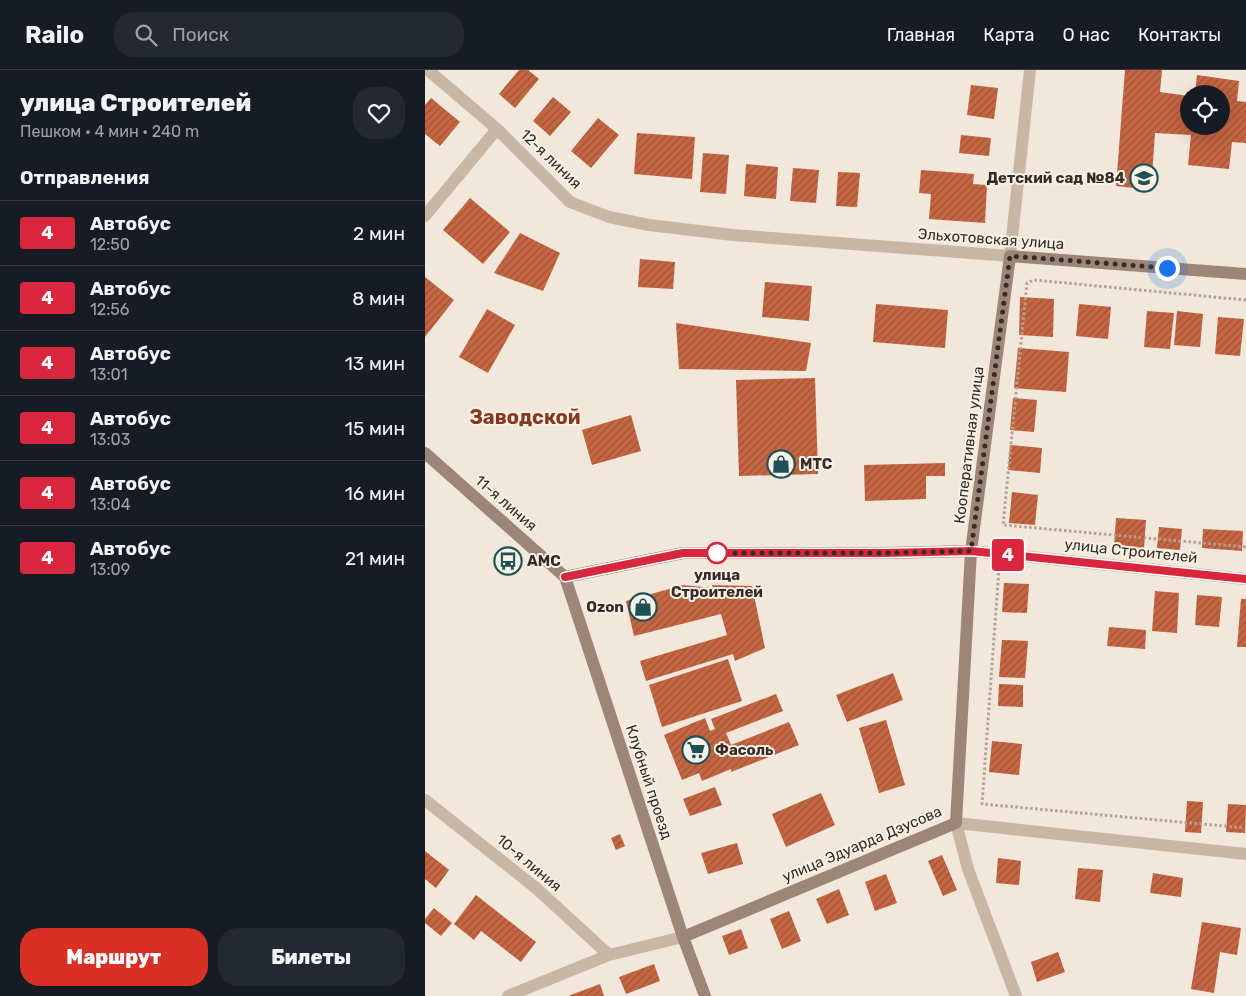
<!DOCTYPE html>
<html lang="ru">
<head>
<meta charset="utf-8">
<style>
  :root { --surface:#171b24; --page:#242831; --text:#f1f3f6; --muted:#9ea1a6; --line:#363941; --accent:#d93025 }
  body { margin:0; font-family:Rubik,sans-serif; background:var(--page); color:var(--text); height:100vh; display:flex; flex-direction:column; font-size:19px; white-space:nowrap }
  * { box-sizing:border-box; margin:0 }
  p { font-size:16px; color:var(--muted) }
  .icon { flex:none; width:28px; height:28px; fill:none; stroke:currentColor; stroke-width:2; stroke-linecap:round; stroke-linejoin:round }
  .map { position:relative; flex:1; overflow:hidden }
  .panel { display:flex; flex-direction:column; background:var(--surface); width:425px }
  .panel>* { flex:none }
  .badge { padding:0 10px; border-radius:4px; font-size:18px; line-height:32px }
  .fabs { position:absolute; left:755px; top:15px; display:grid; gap:10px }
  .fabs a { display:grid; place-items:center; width:50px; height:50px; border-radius:50%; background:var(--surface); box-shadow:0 5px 20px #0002; font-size:25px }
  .you { position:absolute; width:25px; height:25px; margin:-12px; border:4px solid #fff; border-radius:50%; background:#1a73e8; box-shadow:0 0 0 8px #1a73e833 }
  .map>.badge { position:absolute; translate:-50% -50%; box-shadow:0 0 0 2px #fff }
  h2 { padding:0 20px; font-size:19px; line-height:45px }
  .round { display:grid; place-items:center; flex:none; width:52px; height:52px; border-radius:20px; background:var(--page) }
  .headline { display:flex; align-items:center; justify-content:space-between; height:85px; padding:0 20px }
  h1 { font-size:24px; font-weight:800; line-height:38px }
  .primary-button { display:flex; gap:10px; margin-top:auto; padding:10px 20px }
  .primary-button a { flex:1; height:58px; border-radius:20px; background:var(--accent); color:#fff; font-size:20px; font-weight:800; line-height:58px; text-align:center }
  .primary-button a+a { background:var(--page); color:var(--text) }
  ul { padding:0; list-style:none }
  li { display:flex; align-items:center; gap:15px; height:65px; padding:0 20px; border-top:1px solid var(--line) }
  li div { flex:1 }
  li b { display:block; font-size:19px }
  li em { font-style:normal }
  li .badge { min-width:55px; font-weight:700; text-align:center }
  header { display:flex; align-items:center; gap:30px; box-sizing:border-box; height:70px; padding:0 25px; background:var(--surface); border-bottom:1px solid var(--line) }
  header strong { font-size:24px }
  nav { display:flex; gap:28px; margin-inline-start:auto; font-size:18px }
  .search { width:350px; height:45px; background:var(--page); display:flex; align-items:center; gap:12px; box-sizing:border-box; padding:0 18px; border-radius:20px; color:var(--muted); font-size:19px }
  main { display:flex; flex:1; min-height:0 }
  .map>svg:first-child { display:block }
  .building { fill:url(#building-hatch) }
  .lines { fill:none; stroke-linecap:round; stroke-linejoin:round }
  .path { stroke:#b5a190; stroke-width:3; stroke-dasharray:2.5 2.5; stroke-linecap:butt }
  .street { stroke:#c9b7a6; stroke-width:12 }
  .secondary { stroke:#9d8677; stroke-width:12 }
  .line-casing { stroke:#fff; stroke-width:11 }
  .line { stroke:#d7263d; stroke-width:8 }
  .walk { stroke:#352c27; stroke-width:5; stroke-dasharray:0 9 }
  .stop-dot { fill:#fff; stroke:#d7263d; stroke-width:2.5 }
  .labels { text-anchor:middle; stroke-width:4; stroke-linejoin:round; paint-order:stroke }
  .street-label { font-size:15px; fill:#352c27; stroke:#f9f1e6 }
  .poi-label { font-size:15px; font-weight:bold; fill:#352c27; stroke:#f9f1e6; text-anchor:start }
  .stop-label { font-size:15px; font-weight:bold; fill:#352c27; stroke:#f9f1e6 }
  .district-label { font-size:20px; font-weight:bold; fill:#843a20; stroke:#f9f1e6 }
</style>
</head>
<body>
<header>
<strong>Railo</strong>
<div class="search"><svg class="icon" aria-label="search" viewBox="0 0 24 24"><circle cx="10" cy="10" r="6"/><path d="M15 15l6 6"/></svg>Поиск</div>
<nav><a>Главная</a><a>Карта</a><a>О нас</a><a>Контакты</a></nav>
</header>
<main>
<section class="panel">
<div class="headline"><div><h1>улица Строителей</h1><p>Пешком · 4 мин · 240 m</p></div><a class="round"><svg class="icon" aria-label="heart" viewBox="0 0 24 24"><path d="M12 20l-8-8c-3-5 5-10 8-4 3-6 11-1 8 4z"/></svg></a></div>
<h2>Отправления</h2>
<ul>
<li><span class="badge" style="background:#d7263d;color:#fff">4</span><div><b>Автобус</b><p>12:50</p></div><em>2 мин</em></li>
<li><span class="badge" style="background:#d7263d;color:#fff">4</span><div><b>Автобус</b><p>12:56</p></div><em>8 мин</em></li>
<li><span class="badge" style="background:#d7263d;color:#fff">4</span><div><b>Автобус</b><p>13:01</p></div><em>13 мин</em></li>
<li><span class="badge" style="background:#d7263d;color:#fff">4</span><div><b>Автобус</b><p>13:03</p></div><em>15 мин</em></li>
<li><span class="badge" style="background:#d7263d;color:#fff">4</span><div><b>Автобус</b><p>13:04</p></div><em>16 мин</em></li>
<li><span class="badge" style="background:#d7263d;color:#fff">4</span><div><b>Автобус</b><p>13:09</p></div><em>21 мин</em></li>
</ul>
<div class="primary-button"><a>Маршрут</a><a>Билеты</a></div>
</section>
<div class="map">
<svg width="821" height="926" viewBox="0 0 821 926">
  <defs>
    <pattern id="building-hatch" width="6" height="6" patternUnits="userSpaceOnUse" patternTransform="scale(1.25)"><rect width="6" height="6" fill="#c56643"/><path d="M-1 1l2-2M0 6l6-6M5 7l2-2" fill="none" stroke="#a15438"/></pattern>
  </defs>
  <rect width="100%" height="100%" fill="#f1e7da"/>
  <path class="building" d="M94,0H103L114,9L90,38L74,24Z
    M700,0H737L735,22L764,26V56H796V24H770L772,5L814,11L812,31L821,32V73L807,72L804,99L763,95L766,65L730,63L726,120L691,116Z
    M546,15L573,18L569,49L542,45Z
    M128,27L146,42L125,66L108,51Z
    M6,28L35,52L15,76L0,64V35Z
    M173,48L194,65L166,98L146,81Z
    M212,63L270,67L267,109L209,104Z
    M536,65L566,68L564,86L534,83Z
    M278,83L304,85L301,124L275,122Z
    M321,94L353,97L351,129L319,126Z
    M368,98L394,100L391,133L365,131Z
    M496,100L549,104L548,114L562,115L560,153L504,149L506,124L494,123Z
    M413,102L435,103L432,137L411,136Z
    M45,128L85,162L58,194L18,160Z
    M95,163L135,183L118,221L69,203Z
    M215,189L250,192L248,219L213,217Z
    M0,207L29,230L0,267Z
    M340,212L387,216L384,251L337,247Z
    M595,227L629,229L628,267L594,265Z
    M451,234L523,240L520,278L448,272Z
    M654,234L686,237L683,269L651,266Z
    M62,239L90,255L63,303L34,287Z
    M722,241L749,243L745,279L719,277Z
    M752,241L778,244L775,277L749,275Z
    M793,247L819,249L815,286L790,284Z
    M251,253L386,273L381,301L254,299Z
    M593,278L644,282L641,322L589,318Z
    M390,308L393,404L314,406L311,310Z
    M588,328L612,330L609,362L585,360Z
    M206,345L216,381L167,395L157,360Z
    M585,375L617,378L615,403L583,400Z
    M520,393V406H501V429L440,431L439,395Z
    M587,422L613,425L610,455L584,453Z
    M691,448L721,450L719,478L689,475Z
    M734,457L757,459L755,480L732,478Z
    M778,459L818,461L817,481L777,478Z
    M579,513L604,514L602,543L577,542Z
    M258,515L288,518L287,515L327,516L340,578L310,591L308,584L221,611L215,591L302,565L296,544L209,566L201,531Z
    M730,521L754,523L752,563L727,561Z
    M772,525L797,527L794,557L770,555Z
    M816,529H821V577H812Z
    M684,557L721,560L720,579L682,576Z
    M577,570L603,571L600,608L574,607Z
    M303,589L317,631L237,657L224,615Z
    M468,603L478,630L422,652L411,625Z
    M574,614L598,615V637L573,636Z
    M351,624L358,641L301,663L306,675L364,652L374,675L306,702V699L277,711L274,703L257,710L239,665L280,648L285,661L290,659L286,649Z
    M461,650L480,715L454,723L434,658Z
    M567,671L597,674L594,705L564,702Z
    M290,717L297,735L265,746L258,729Z
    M396,723L410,755L361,777L347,744Z
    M762,731L778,732L776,763L760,762Z
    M803,734L821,735L820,763L801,762Z
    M195,764L200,776L191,780L186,768Z
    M312,773L318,794L283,804L276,783Z
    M0,781L24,800L11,818L0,809Z
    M517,785L532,820L518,826L503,791Z
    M573,788L596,791L594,815L571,813Z
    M653,798L678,800L675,832L650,829Z
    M728,803L758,808L756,827L725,823Z
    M461,804L472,833L450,841L440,812Z
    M414,819L424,845L402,854L391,829Z
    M51,825L111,872L96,892L56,861L49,870L29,854Z
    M9,838L27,853L16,866L0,853V849Z
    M364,841L376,871L357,879L345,849Z
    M777,852L816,858L812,885L795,882L789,923L766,919Z
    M316,859L323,878L304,885L297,866Z
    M633,882L640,902L612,912L606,892Z
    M229,894L235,911L201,924L194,907Z
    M175,914L179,926H143Z"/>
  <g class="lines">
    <path class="path" d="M821,230L609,210L602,213L578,455L821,477
      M574,498L557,734L821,758"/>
    <path class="street" d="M3,0L72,59L145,132L184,147L224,155L308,165L585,186L605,0
      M0,146L72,59
      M546,481L821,509
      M0,730L111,818L184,885
      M83,926L184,885L258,867
      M591,926L543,799L531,753L821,784"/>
    <path class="secondary" d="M0,383L140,507
      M140,507L258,867L280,926
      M140,507L258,483H460L546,481
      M258,867L531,753L546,481L585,186L821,204"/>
  </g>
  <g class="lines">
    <g class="line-casing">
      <path id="line" d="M140,507L258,483H460L546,481L821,509"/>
    </g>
    <use href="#line" class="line"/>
    <path class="walk" d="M292,483H460L546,481L585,186L742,198"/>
  </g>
  <defs>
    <g id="school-ring" transform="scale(1.4375)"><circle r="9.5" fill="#f9f1e6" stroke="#1d5156" stroke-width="1.5"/><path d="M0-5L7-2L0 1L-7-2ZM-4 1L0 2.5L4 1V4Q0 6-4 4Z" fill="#1d5156"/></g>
    <g id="shop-ring" transform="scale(1.4375)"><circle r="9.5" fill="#f9f1e6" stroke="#1d5156" stroke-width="1.5"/><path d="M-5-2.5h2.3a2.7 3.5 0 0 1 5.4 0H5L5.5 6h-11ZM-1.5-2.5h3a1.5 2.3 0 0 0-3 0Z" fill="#1d5156"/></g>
    <g id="bus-ring" transform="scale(1.4375)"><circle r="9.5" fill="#f9f1e6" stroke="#1d5156" stroke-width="1.5"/><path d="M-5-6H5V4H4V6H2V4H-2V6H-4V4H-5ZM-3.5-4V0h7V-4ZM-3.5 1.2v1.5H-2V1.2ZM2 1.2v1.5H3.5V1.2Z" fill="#1d5156"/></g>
    <g id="supermarket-ring" transform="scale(1.4375)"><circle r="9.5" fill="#f9f1e6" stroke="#1d5156" stroke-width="1.5"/><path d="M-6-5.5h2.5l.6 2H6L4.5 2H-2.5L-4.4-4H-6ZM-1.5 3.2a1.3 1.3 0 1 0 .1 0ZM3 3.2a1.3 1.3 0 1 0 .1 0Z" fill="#1d5156"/></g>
  </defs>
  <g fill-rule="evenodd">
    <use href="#school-ring" x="719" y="108"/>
    <use href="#shop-ring" x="356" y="394"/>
    <use href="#bus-ring" x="83" y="491"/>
    <use href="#shop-ring" x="218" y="537"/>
    <use href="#supermarket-ring" x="271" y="680"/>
  </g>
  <circle class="stop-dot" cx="292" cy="483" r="10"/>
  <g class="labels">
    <g class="street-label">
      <text transform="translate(126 89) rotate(44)" y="5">12-я линия</text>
      <text transform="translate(566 169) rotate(4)" y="5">Эльхотовская улица</text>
      <text transform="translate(544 375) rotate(-83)" y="5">Кооперативная улица</text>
      <text transform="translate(81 433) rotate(41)" y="5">11-я линия</text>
      <text transform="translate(706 481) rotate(6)" y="5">улица Строителей</text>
      <text transform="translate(224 712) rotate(72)" y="5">Клубный проезд</text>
      <text transform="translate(437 774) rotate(-23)" y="5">улица Эдуарда Дзусова</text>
      <text transform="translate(104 793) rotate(40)" y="5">10-я линия</text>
    </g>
    <g class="poi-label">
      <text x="700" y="113" text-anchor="end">Детский сад №84</text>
      <text x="375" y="399">МТС</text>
      <text x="102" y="496">АМС</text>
      <text x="199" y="542" text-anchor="end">Ozon</text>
      <text x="290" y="685">Фасоль</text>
    </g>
    <g class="stop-label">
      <text x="292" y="510">улица<tspan x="292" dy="17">Строителей</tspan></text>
    </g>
    <g class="district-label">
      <text x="100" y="354">Заводской</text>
    </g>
  </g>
</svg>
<div class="fabs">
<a><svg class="icon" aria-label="locate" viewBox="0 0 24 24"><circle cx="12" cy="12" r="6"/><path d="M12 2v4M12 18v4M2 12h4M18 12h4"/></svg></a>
</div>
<div class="you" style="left:742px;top:198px"></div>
<b class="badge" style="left:583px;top:485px;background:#d7263d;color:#fff">4</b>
</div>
</main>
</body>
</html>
